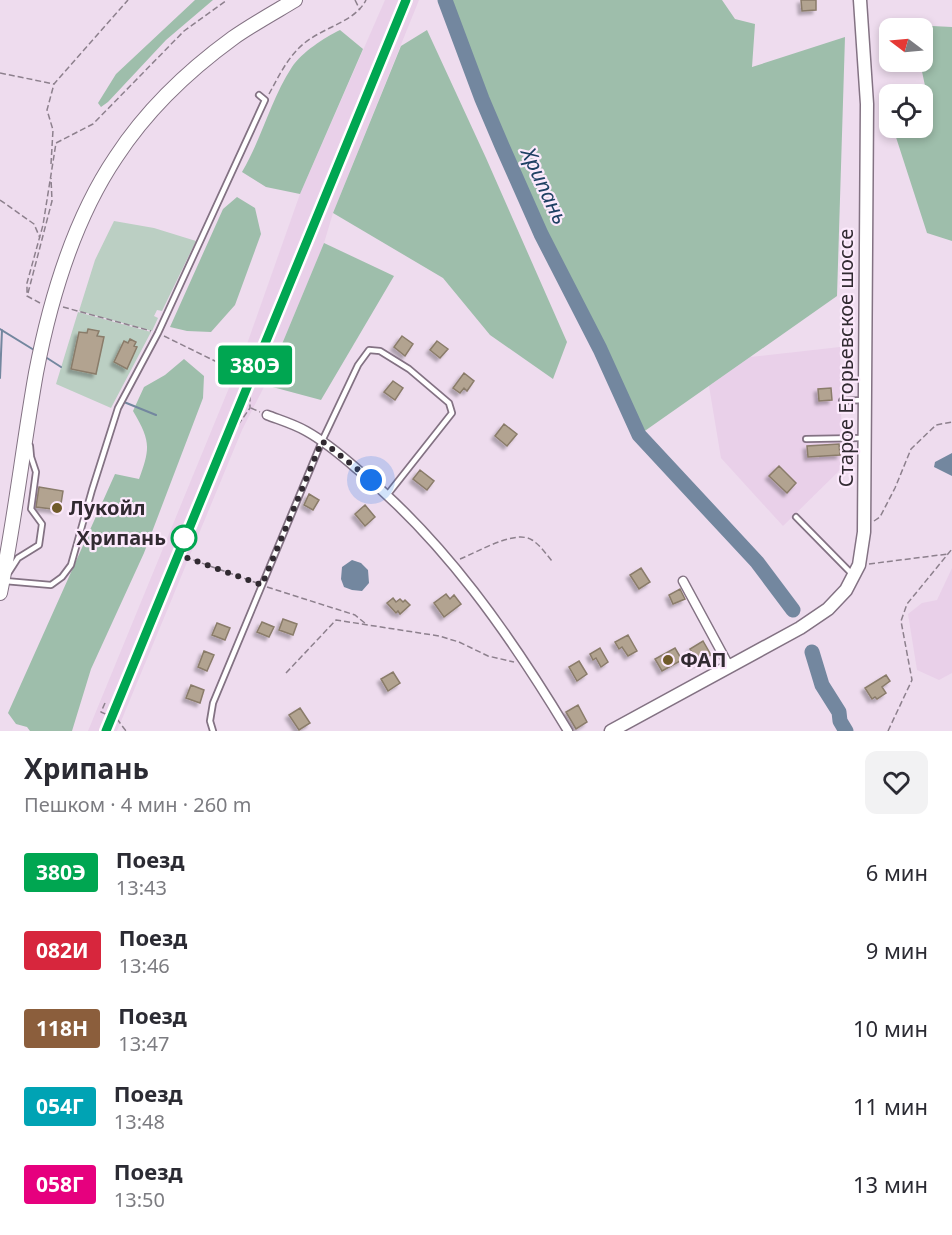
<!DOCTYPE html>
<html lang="ru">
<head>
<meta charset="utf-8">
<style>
  :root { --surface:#fff; --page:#f2f2f3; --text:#2b2b33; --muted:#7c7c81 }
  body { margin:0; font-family:"Noto Sans",sans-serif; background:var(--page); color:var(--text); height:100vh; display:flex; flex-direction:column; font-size:22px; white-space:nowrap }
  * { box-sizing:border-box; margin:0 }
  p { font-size:20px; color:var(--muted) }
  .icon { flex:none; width:33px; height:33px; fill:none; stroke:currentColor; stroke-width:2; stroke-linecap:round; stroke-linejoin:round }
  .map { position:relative; height:731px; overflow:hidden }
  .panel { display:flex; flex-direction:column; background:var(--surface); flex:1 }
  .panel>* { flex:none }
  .badge { padding:0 12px; border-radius:4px; font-size:21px; line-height:39px }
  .needle { width:39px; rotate:286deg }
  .buttons { position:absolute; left:879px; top:18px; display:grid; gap:12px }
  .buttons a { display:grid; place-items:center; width:54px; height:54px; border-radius:12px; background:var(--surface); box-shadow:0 3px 9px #0003; font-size:30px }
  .you { position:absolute; width:30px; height:30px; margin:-15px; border:4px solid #fff; border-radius:50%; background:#1a73e8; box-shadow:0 0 0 9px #1a73e833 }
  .map>.badge { position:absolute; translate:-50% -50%; box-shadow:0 0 0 3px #fff }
  .round { display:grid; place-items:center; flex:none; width:63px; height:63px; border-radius:12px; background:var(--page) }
  .summary { display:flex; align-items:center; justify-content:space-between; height:102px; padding:0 24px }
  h1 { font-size:28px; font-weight:700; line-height:45px }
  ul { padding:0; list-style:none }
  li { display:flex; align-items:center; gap:18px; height:78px; padding:0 24px }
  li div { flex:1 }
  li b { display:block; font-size:22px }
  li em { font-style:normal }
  li .badge { min-width:66px; font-weight:700; text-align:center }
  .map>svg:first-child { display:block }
  .built { fill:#e9d0e9 }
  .green { fill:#bbcfc3 }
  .forest { fill:#9ebeab }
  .water { fill:#73879f }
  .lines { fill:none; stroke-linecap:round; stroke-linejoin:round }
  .stream { stroke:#73879f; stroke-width:2 }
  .river { stroke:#73879f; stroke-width:15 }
  .building { fill:#b2a390; stroke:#8a7c6a; stroke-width:1.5; filter:url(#shadow) }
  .lane-casing { stroke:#837283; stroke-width:8 }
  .street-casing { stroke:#837283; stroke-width:11 }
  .secondary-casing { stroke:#837283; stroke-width:15 }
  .primary-casing { stroke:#837283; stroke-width:16 }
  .path { stroke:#8d808d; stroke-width:1.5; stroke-dasharray:6 3; stroke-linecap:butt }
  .lane { stroke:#fff; stroke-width:4.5 }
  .street { stroke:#fff; stroke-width:8 }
  .secondary { stroke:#fff; stroke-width:12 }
  .primary { stroke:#fff; stroke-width:14 }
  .rail { stroke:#4f464f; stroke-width:2; stroke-dasharray:9 4.5; stroke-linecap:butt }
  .line-casing { stroke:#fff; stroke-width:14 }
  .line { stroke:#00a651; stroke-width:9 }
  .walk { stroke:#312a31; stroke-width:6; stroke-dasharray:0 10.8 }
  .poi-dot { fill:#705b2a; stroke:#fce9fc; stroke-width:2 }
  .stop-dot { fill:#fff; stroke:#00a651; stroke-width:3 }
  .labels { text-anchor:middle; stroke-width:4.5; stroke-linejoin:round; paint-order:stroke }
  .street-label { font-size:20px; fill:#312a31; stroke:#fce9fc }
  .poi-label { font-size:20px; font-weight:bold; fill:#312a31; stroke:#fce9fc; text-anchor:start }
  .stop-label { font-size:20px; font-weight:bold; fill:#312a31; stroke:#fce9fc; text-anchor:end }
  .water-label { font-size:21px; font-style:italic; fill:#1f4063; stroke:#fce9fc }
</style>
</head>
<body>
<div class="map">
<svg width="952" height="731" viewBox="0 0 952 731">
  <defs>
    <filter id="shadow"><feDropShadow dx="-3.5" dy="3.5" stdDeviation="1.5" flood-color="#0004"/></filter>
  </defs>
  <rect width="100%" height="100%" fill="#eedcee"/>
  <path class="built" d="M385,0H419L333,213L324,243L265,385L242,430L117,731H88L247,344L300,194Z
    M840,347L842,468L783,526L721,458L709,386L750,357Z
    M952,568V673L939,680L917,670L908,614L922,603L937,600Z"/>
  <path class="green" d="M114,221L154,228L196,241L162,311L157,310L154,316L158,318L152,331L79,311L95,260Z
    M78,312L151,332L111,408L56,384Z"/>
  <path class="forest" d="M195,0H213L166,40L108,102L101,107L98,103L116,74Z
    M445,0H722L735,19L755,24L752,67L845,37L837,296L639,435L600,349L541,234L502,146L482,99Z
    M912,25L952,27V241L927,233L893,128H922L923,101L928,100L920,62H922V28H913Z
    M340,30L363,49L300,194L266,187L242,172C262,138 271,99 292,67C302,52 324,38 340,30Z
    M427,30L486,158L567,342L553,379L490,335L443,278L333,213L401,46Z
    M237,197L255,208L261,234L235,305L211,332L187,331L170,327L223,209Z
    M324,243L394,276L321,400L265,385Z
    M184,359L204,376L203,398L144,553L91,669L72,731H30L27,727L16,724L8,713L115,474L139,479C151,447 150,440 133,411L144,387L165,375Z"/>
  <path class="water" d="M952,453V476L934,467L935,462Z
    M352,560L361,563L368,570L369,583L362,591L352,590L344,587L341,579L342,567Z"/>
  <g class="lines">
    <path class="stream" d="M0,329L34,350
      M47,358L61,367
      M0,378L2,330
      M124,402L156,415"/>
    <path class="river" d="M445,0L482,99L502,146L541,234L600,349L639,435L757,562L793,610
      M812,652L822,685L839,712L840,721L846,731"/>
  </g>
  <path class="building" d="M801,0H816V10L802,11Z
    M88,329L99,331L97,336L104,337L96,374L71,369L79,332L87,333Z
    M402,336L413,344L405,356L394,347Z
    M130,339L136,342L134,346L137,347L127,369L114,362L124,341L128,343Z
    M437,341L448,349L440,358L430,350Z
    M464,373L474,381L467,391L464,388L460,393L453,388Z
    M393,381L403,388L395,400L384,392Z
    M831,388L832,400L819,401L818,389Z
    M504,424L517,434L507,446L495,436Z
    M839,444L840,455L808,457L807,446Z
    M779,466L796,483L787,493L769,476Z
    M420,470L434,481L427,490L413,479Z
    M39,487L63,491L60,510L36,507Z
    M309,494L319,500L313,510L304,505Z
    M365,505L375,517L365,526L355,514Z
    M641,568L650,582L639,589L630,575Z
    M680,589L685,599L673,604L669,595Z
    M446,594L450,599L454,595L461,604L444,617L434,603Z
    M393,598L396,602L400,599L403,602L405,600L410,605L400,614L398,611L396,613L387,603Z
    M283,619L297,624L293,635L279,630Z
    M262,622L274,627L269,637L257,632Z
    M217,623L230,628L225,640L212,635Z
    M628,635L637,651L628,656L622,647L619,649L615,642Z
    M703,641L711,655L698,663L690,649Z
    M600,648L608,662L601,667L596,658L593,660L590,654Z
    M675,648L682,660L662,671L655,659Z
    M204,651L214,655L207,671L198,667Z
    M579,661L587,674L577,681L569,667Z
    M393,672L400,683L388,691L381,679Z
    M886,675L890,681L882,687L886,693L877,699L875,697L872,699L865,688Z
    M191,685L204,690L200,703L186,698Z
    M578,705L587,722L576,729L566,712Z
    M300,708L310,723L299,730L289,715Z"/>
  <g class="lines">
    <g class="lane-casing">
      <path id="lane" d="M842,401L863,400
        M806,439L862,438
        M796,517L853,575
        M9,572L18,558L39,545L42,524L31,509L36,472L31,457L30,446
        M5,581L51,585L62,577L71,565L92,490L118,408L158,333L265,100L259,95
        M213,731L210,721L213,703L322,441L358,365L369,350L380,351L409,369L449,403L452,413L388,494"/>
    </g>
    <g class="street-casing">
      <path id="street" d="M267,415C280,420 294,424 306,431C324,441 341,455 357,469C444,540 510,635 568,731
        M683,581L729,666"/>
    </g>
    <g class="secondary-casing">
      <path id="secondary" d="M611,731L800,628L828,609L846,590L859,565L864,532L867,104L860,0"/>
    </g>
    <g class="primary-casing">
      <path id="primary" d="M0,593C15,520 23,446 36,373C50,300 74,219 116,157C146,111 189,70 233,38C253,24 275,12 295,0"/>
    </g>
    <path class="path" d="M355,0L360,10
      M0,73L54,84L128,0
      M269,94C280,74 290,52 310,39C329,26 356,20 366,0
      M51,164L53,130L47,110L54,84
      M0,200L34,224L40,238
      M28,293L52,201L51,178
      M40,303L27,296V283L43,225L56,143L93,124L184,31L227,0
      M63,307L151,331
      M164,336L217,362L236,367L241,360L245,359
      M251,408L260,412
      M233,432L250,408V395L260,365L245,360
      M874,521L880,517L895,488L911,449L936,425L952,422
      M185,557L257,583
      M460,559C478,552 515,529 532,540C540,545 546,554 552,561
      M869,564L948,554
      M267,587L355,615L366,624
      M286,673L336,620L439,636L459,642L488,656L514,662
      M105,703L101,712L117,719L126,731
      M888,731L912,680L901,621L907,604L952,549"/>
    <use href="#lane" class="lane"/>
    <use href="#street" class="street"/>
    <use href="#secondary" class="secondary"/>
    <use href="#primary" class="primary"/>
    <path class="rail" d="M106,731L406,0"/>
  </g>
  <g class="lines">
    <g class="line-casing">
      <path id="line" d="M106,731L406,0"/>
    </g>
    <use href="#line" class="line"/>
    <path class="walk" d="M184,538L185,557L262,585L322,441L371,480"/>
  </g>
  <g class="poi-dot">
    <circle cx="57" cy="508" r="6"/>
    <circle cx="668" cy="660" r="6"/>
  </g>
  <circle class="stop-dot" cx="184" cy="538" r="12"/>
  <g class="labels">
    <g class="street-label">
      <text transform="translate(846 358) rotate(-90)" y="7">Старое Егорьевское шоссе</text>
    </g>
    <g class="poi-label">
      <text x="69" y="515">Лукойл</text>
      <text x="680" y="667">ФАП</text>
    </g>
    <g class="stop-label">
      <text x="166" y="545">Хрипань</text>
    </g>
    <g class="water-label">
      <text transform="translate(544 186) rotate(65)" y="7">Хрипань</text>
    </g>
  </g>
</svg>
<div class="buttons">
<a><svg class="needle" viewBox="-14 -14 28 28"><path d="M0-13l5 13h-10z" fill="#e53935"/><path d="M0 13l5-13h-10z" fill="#7c7c81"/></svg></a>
<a><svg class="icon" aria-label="locate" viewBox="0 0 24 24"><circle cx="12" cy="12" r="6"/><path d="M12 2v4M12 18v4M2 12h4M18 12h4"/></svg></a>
</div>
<div class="you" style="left:371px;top:480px"></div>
<b class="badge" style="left:255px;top:365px;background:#00a651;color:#fff">380Э</b>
</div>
<section class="panel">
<div class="summary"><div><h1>Хрипань</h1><p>Пешком · 4 мин · 260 m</p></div><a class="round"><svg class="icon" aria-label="heart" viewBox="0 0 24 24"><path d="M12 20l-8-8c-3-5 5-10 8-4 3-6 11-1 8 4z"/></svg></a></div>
<ul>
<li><span class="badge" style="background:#00a651;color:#fff">380Э</span><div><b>Поезд</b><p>13:43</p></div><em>6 мин</em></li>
<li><span class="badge" style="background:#d7263d;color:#fff">082И</span><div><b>Поезд</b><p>13:46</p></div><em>9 мин</em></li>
<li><span class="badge" style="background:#8b5e3c;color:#fff">118Н</span><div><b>Поезд</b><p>13:47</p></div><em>10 мин</em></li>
<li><span class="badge" style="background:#00a3b4;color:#fff">054Г</span><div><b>Поезд</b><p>13:48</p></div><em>11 мин</em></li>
<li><span class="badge" style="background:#e6007e;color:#fff">058Г</span><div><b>Поезд</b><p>13:50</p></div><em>13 мин</em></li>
</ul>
</section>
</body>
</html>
